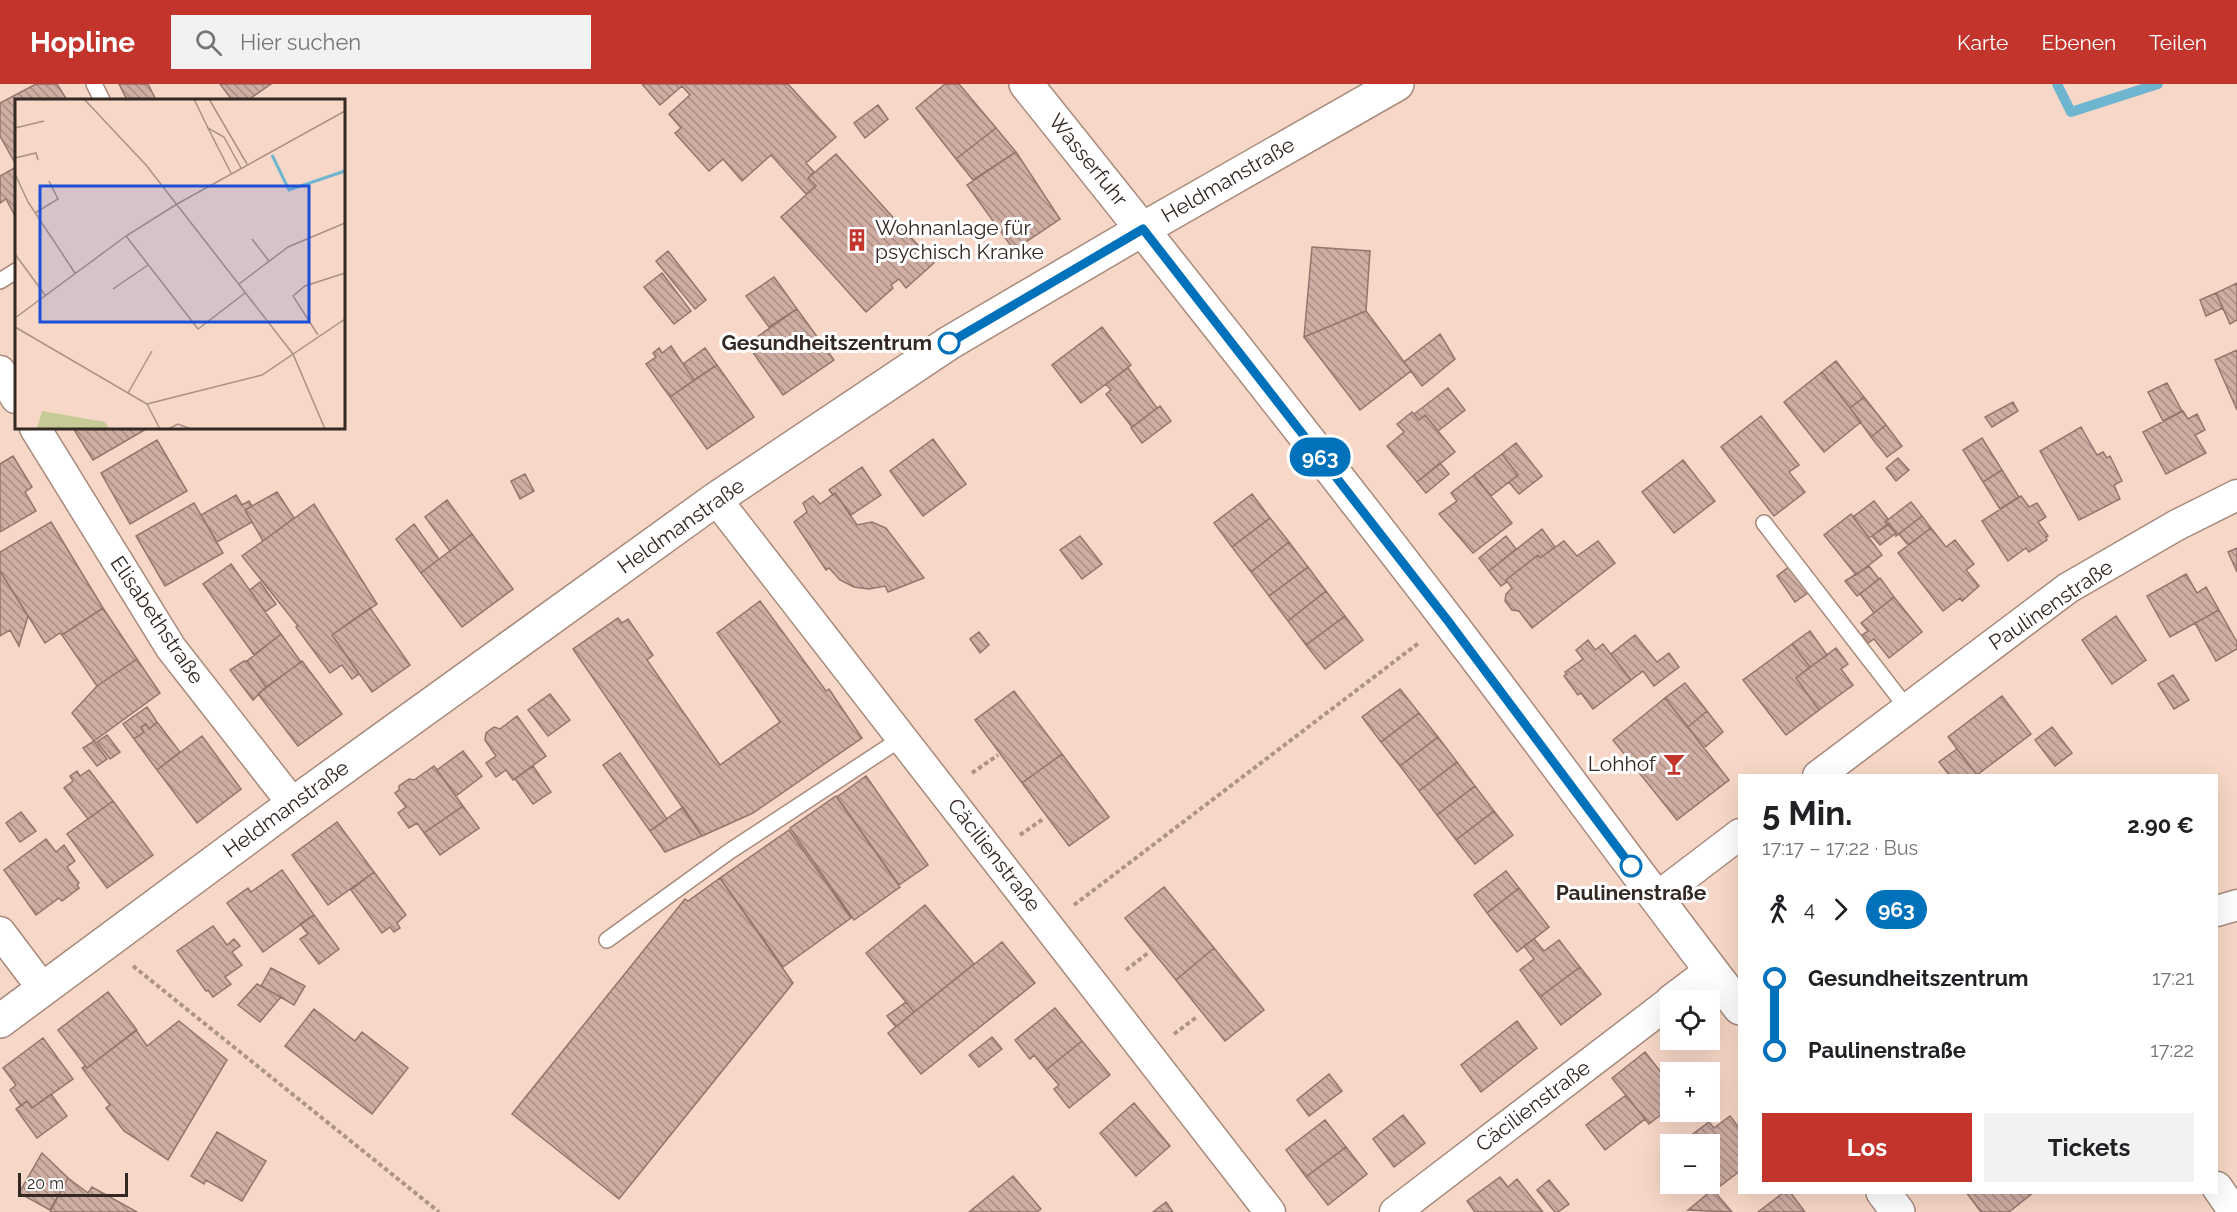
<!DOCTYPE html>
<html lang="de">
<head>
<meta charset="utf-8">
<style>
  :root { --surface:#fff; --page:#f2f2f2; --text:#202124; --muted:#757577; --accent:#c2342c }
  body { margin:0; font-family:Raleway,sans-serif; background:var(--page); color:var(--text); height:100vh; display:flex; flex-direction:column; font-size:22px; white-space:nowrap }
  * { box-sizing:border-box; margin:0 }
  p { font-size:20px; color:var(--muted) }
  .icon { flex:none; width:33px; height:33px; fill:none; stroke:currentColor; stroke-width:2; stroke-linecap:round; stroke-linejoin:round }
  .map { position:relative; flex:1; overflow:hidden }
  .sheet { position:absolute; left:1738px; top:690px; width:480px; height:420px; display:flex; flex-direction:column; background:var(--surface); border-radius:0px; box-shadow:0 6px 24px #0002 }
  .sheet>* { flex:none }
  .badge { padding:0 12px; border-radius:20px; font-size:21px; line-height:39px }
  .controls { position:absolute; left:1660px; top:906px; display:grid; gap:12px }
  .controls a { display:grid; place-items:center; width:60px; height:60px; border-radius:0px; background:var(--surface); box-shadow:0 6px 24px #0002; font-size:30px }
  .scale { position:absolute; left:18px; bottom:15px; width:110px; box-sizing:border-box; padding-left:6px; border:3px solid #342822; border-top:0; font-size:16px; line-height:21px; white-space:nowrap; color:#342822; -webkit-text-stroke:4px #fff; paint-order:stroke }
  .map>.badge { position:absolute; translate:-50% -50%; box-shadow:0 0 0 3px #fff }
  .legs { display:flex; align-items:center; gap:9px; height:66px; padding:0 24px; font-size:20px }
  .legs p { margin-inline-start:auto }
  .head { display:flex; align-items:center; justify-content:space-between; height:102px; padding:0 24px }
  h1 { font-size:33px; font-weight:700; line-height:45px }
  .primary-button { display:flex; gap:12px; margin-top:auto; padding:12px 24px }
  .primary-button a { flex:1; height:69px; border-radius:0px; background:var(--accent); color:#fff; font-size:24px; font-weight:700; line-height:69px; text-align:center }
  .primary-button a+a { background:var(--page); color:var(--text) }
  ul { padding:0 24px; list-style:none }
  li { display:flex; align-items:center; gap:21px; height:72px; font-size:22px }
  li i { display:grid; place-items:center; width:9px; height:100%; margin:0 8px; background:currentColor }
  li i::after { content:''; width:15px; height:15px; margin:-8px; border:4px solid; border-radius:50%; background:var(--surface) }
  li p { margin-inline-start:auto }
  li:first-child i { background:linear-gradient(#0000 50%,currentColor 0) }
  li:last-child i { background:linear-gradient(currentColor 50%,#0000 0) }
  header { display:flex; align-items:center; gap:36px; box-sizing:border-box; height:84px; padding:0 30px; background:var(--accent); color:#fff }
  header strong { font-size:28px }
  nav { display:flex; gap:33px; margin-inline-start:auto; font-size:21px }
  .search { width:420px; height:54px; background:var(--page); display:flex; align-items:center; gap:15px; box-sizing:border-box; padding:0 21px; border-radius:0px; color:var(--muted); font-size:22px }
  .map>svg:first-child { display:block }
  .lines { fill:none; stroke-linecap:round; stroke-linejoin:round }
  .stream { stroke:#6eb6d0; stroke-width:10 }
  .building { fill:url(#building-back-hatch); stroke:#94756c; stroke-width:1.5 }
  .lane-casing { stroke:#a78a7b; stroke-width:18 }
  .street-casing { stroke:#a78a7b; stroke-width:33 }
  .secondary-casing { stroke:#a78a7b; stroke-width:36 }
  .path { stroke:#ad9488; stroke-width:4; stroke-dasharray:4.5 3; stroke-linecap:butt }
  .lane { stroke:#fff; stroke-width:15 }
  .street { stroke:#fff; stroke-width:30 }
  .secondary { stroke:#fff; stroke-width:33 }
  .line-1-casing { stroke:#fff; stroke-width:14 }
  .line-1 { stroke:#0072bc; stroke-width:9 }
  .stop-1-dot { fill:#fff; stroke:#0072bc; stroke-width:3 }
  .labels { text-anchor:middle; stroke-width:6; stroke-linejoin:round; paint-order:stroke }
  .street-label { font-size:21px; fill:#342822; stroke:#fff }
  .poi-label { font-size:21px; fill:#342822; stroke:#fff; text-anchor:start }
  .stop-label { font-size:21px; font-weight:bold; fill:#342822; stroke:#fff; text-anchor:end }
  .inset-river { fill:none; stroke:#6eb6d0; stroke-width:3 }
  .inset-road { fill:none; stroke:#a99185; stroke-width:1.5 }
  .view { fill:#1d4ed8; fill-opacity:0.15; stroke:#1d4ed8; stroke-width:3 }
  .inset-edge { fill:none; stroke:#342822; stroke-width:3 }
</style>
</head>
<body>
<header>
<strong>Hopline</strong>
<div class="search"><svg class="icon" aria-label="search" viewBox="0 0 24 24"><circle cx="10" cy="10" r="6"/><path d="M15 15l6 6"/></svg>Hier suchen</div>
<nav><a>Karte</a><a>Ebenen</a><a>Teilen</a></nav>
</header>
<div class="map">
<svg width="2237" height="1128" viewBox="0 0 2237 1128">
  <defs>
    <pattern id="building-back-hatch" width="6" height="6" patternUnits="userSpaceOnUse" patternTransform="scale(1.5)"><rect width="6" height="6" fill="#cfada3"/><path d="M-1 5l2 2M0 0l6 6M5-1l2 2" fill="none" stroke="#a98d84"/></pattern>
  </defs>
  <rect width="100%" height="100%" fill="#f7d7c7"/>
  <g class="lines">
    <path class="stream" d="M2057,0L2071,28L2158,0"/>
  </g>
  <path class="building" d="M36,0H57L67,16H16V81L0,52V19Z
    M119,0H148L156,16H127Z
    M220,0H271L248,16H232Z
    M642,0H788L836,53L806,79L814,88L808,94L816,102L806,110L771,71L742,97L723,75L709,87L675,49L681,44L669,30L690,11L682,2L660,21Z
    M945,0H959L996,44L956,75L916,24Z
    M878,21L888,35L865,54L854,39Z
    M996,44L1016,68L973,96L956,75Z
    M1016,68L1060,135L1014,166L967,101Z
    M836,70L934,179L906,204L899,195L891,201L893,204L866,228L781,133L816,102L808,94Z
    M16,83V134L6,115L0,119V92Z
    M1312,163L1370,167L1366,227L1304,253Z
    M668,167L706,216L695,225L656,177Z
    M662,189L691,227L674,240L644,203Z
    M774,193L797,225L769,243L746,212Z
    M2237,199V236L2230,240L2216,209Z
    M2216,209L2223,224L2206,232L2200,216Z
    M797,225L834,276L783,311L747,260Z
    M1366,227L1411,287L1360,326L1304,253Z
    M1102,243L1131,281L1081,319L1052,281Z
    M1440,250L1455,275L1422,302L1404,278Z
    M671,262L694,296L670,313L646,280L656,273L653,269L659,264L662,269Z
    M705,264L717,281L694,296L683,280Z
    M2237,266V326L2215,276Z
    M1836,277L1864,313L1850,324L1822,288Z
    M717,281L754,333L707,365L670,313Z
    M1128,284L1157,324L1132,343L1106,310L1111,306L1106,300Z
    M1822,288L1861,338L1824,368L1784,318Z
    M2167,299L2182,327L2163,337L2148,308Z
    M1448,304L1465,326L1438,347L1425,331L1419,336L1414,330Z
    M1864,313L1886,341L1871,353L1850,324Z
    M2013,318L2018,327L1992,343L1985,333Z
    M1160,322L1171,337L1142,359L1131,344Z
    M2183,327L2188,335L2197,330L2205,346L2195,351L2206,369L2166,390L2143,348Z
    M1412,328L1419,336L1425,331L1455,368L1417,398L1387,362L1404,348L1397,340Z
    M1761,332L1799,381L1789,388L1805,408L1774,432L1721,363Z
    M1886,341L1902,362L1887,373L1871,353Z
    M2081,343L2097,371L2103,368L2107,374L2110,372L2122,397L2114,401L2120,415L2079,436L2040,367Z
    M73,344H148L93,376Z
    M1982,354L2002,386L1983,398L1963,366Z
    M933,355L966,400L923,432L890,387Z
    M157,356L187,407L130,440L101,389Z
    M1516,359L1542,392L1519,410L1509,398L1518,391L1502,370Z
    M1502,370L1518,391L1491,412L1474,391Z
    M13,372L32,403L25,408L36,427L0,448V380Z
    M1898,374L1909,386L1896,397L1886,384Z
    M1683,376L1715,417L1674,449L1642,408Z
    M1440,379L1449,390L1426,409L1417,398Z
    M862,383L881,411L851,431L835,409L833,411L829,406Z
    M2002,386L2019,413L2000,425L1983,398Z
    M525,390L534,407L520,415L511,397Z
    M1474,391L1512,439L1473,469L1439,430L1457,417L1451,409Z
    M277,408L294,434L263,457L245,426Z
    M835,409L857,441L872,438L886,444L924,494L888,508L885,502L869,505L854,503L840,496L829,484L826,486L794,438L807,428L803,419L813,412L820,420Z
    M1252,410L1270,434L1232,463L1214,439Z
    M236,411L242,421L249,417L252,422L245,426L252,438L217,458L201,431Z
    M2021,412L2029,423L2037,419L2046,433L2038,438L2048,452L2046,453L2047,456L2029,468L2026,464L2008,477L1982,437Z
    M447,416L472,450L450,467L425,433Z
    M1874,417L1888,435L1885,438L1888,441L1869,454L1853,433Z
    M1911,418L1922,432L1896,452V449L1885,438Z
    M194,419L223,469L165,502L136,452Z
    M314,420L377,520L332,551L359,590L352,595L342,581L330,589L296,543L298,542L242,472Z
    M1851,430L1882,471L1856,491L1824,451Z
    M1922,432L1931,444L1908,461L1899,450Z
    M1270,434L1289,458L1251,488L1232,463Z
    M51,438L103,524L62,551L60,549L45,559L0,487V468Z
    M1889,439L1896,449L1880,461L1872,452Z
    M414,440L439,475L421,489L396,455Z
    M1931,444L1946,463L1955,456L1974,480L1966,486L1979,502L1962,517L1960,514L1943,527L1898,469Z
    M1542,445L1555,463L1540,474L1538,471L1506,496L1507,498L1501,502L1489,487Z
    M472,450L513,505L462,543L421,489Z
    M1080,452L1102,480L1082,495L1060,466Z
    M1506,452L1516,465L1489,487L1479,474Z
    M1564,457L1577,472L1598,457L1615,479L1532,544L1519,527L1512,526L1505,517L1506,510L1512,504L1506,496L1538,471L1540,474Z
    M1289,458L1308,483L1269,512L1251,488Z
    M2237,464V488L2228,468Z
    M231,480L281,550L254,571L203,500Z
    M1790,482L1809,508L1795,518L1777,492Z
    M1869,482L1879,495L1857,512L1845,497Z
    M1308,483L1326,507L1288,537L1269,512Z
    M0,487L28,532L19,562L10,546L0,552Z
    M2186,490L2197,509L2206,503L2219,526L2170,553L2147,512Z
    M1880,494L1894,513L1874,529L1860,510Z
    M260,498L276,520L265,528L250,506Z
    M1326,507L1345,532L1306,561L1288,537Z
    M1894,513L1922,548L1889,574L1874,555L1868,559L1862,551L1868,547L1861,539Z
    M760,517L826,607L829,605L862,654L753,729L702,752L573,565L618,534L622,539L628,535L653,571L647,576L720,681L780,638L717,549Z
    M103,524L137,575L97,602L62,551Z
    M370,524L410,581L372,608L332,551Z
    M2219,526L2237,558V565L2216,577L2195,539Z
    M1345,532L1363,556L1325,585L1306,561Z
    M2116,532L2146,576L2112,600L2082,556Z
    M1810,547L1827,571L1810,583L1792,560Z
    M979,548L989,561L980,569L970,555Z
    M281,550L301,578L266,603L247,577Z
    M1635,551L1657,578L1669,569L1679,583L1654,602L1643,587L1631,596L1611,570Z
    M1588,556L1595,566L1603,560L1631,596L1593,625L1581,609L1578,611L1564,592L1567,590L1565,588L1583,575L1576,566Z
    M1792,560L1810,583L1796,594L1819,626L1786,651L1743,596Z
    M1836,564L1848,580L1841,585L1853,601L1819,626L1796,594Z
    M137,575L160,609L94,657L72,629L97,602Z
    M244,577H247L266,603L253,616L230,586Z
    M302,577L342,630L298,662L258,610Z
    M2173,591L2189,616L2174,625L2158,600Z
    M1685,599L1707,627L1688,643L1665,614Z
    M1400,605L1419,629L1381,658L1362,633Z
    M1014,607L1062,670L1022,699L975,636Z
    M550,610L570,636L548,652L528,626Z
    M2002,612L2031,650L1977,691L1948,653Z
    M1665,614L1729,696L1677,736L1613,656Z
    M147,623L157,638L149,645L146,640L141,643L144,648L134,655L123,640Z
    M1707,627L1723,648L1704,664L1688,643Z
    M1419,629L1438,653L1400,682L1381,658Z
    M517,632L546,672L513,696L506,686L496,693L486,679L496,672L485,656L486,649L494,643L500,645Z
    M157,638L180,668L157,686L134,655L144,648L141,643L146,640L149,645Z
    M2052,643L2072,669L2055,682L2035,656Z
    M107,651L120,668L110,675L97,658Z
    M202,652L241,705L197,739L157,686Z
    M1438,653L1457,678L1419,707L1400,682Z
    M94,657L107,675L97,682L83,664Z
    M1957,665L1977,691L1979,692H1950L1939,678Z
    M463,667L482,692L456,712L437,686Z
    M620,669L667,735L650,747L603,681Z
    M1062,670L1109,733L1069,762L1022,699Z
    M1457,678L1475,702L1437,731L1419,707Z
    M434,682L463,722L424,749L417,739L409,744L398,729L406,723L395,709L399,706V702L409,695L414,696Z
    M533,682L551,708L533,720L515,695Z
    M89,686L113,717L88,735L64,704L73,697L70,692L77,687L80,692Z
    M866,692L928,781L899,801L837,713Z
    M1475,702L1494,727L1456,756L1437,731Z
    M836,712L900,803L854,836L790,744Z
    M113,717L153,771L107,804L67,750Z
    M463,722L479,744L440,771L424,749Z
    M683,723L702,752L665,768L650,747Z
    M1494,727L1513,751L1475,780L1456,756Z
    M21,728L36,747L20,758L6,739Z
    M337,738L374,788L328,821L292,771Z
    M789,746L851,834L783,883L720,794Z
    M46,755L56,768L64,761L75,777L67,783L79,799L77,801L79,804L62,817L59,814L36,831L4,786Z
    M282,786L314,831L263,868L227,819L248,804L251,808Z
    M1506,787L1519,804L1487,829L1474,811Z
    M374,788L406,831L397,839L400,844L394,848L390,843L382,849L351,806Z
    M720,794L793,899L619,1115L512,1030L685,815L688,817Z
    M1164,803L1214,864L1176,896L1125,834Z
    M1519,804L1549,843L1517,868L1487,829Z
    M925,821L974,880L914,928L866,869Z
    M314,831L339,865L319,880L300,855L308,850L300,840Z
    M213,842L227,861L234,855L240,862L232,868L242,881L225,893L231,900L213,913L208,906L206,907L177,867Z
    M1534,855L1544,867L1559,856L1580,883L1540,913L1520,886L1534,875L1524,862Z
    M1002,858L1035,899L921,990L888,949Z
    M1214,864L1264,926L1225,957L1176,896Z
    M1580,883L1601,910L1561,941L1540,913Z
    M271,884L305,902L294,921L261,902Z
    M257,900L281,913L260,938L238,921Z
    M108,908L137,946L87,984L58,946Z
    M906,918L914,928L896,943L887,932Z
    M1055,924L1082,957L1046,986L1034,971L1030,975L1015,956Z
    M314,925L355,957L362,948L408,984L372,1030L285,962Z
    M179,937L227,976L168,1076L124,1047L106,1024L110,1021L82,984L85,982L87,984L136,946L147,962Z
    M1517,937L1537,964L1481,1008L1461,981Z
    M992,953L1002,965L979,983L969,971Z
    M43,954L73,995L32,1024L27,1017L21,1022L10,1006L16,1001L3,984Z
    M1082,957L1110,991L1069,1024L1054,1005L1059,1001L1046,986Z
    M1645,968L1671,1001V1023L1649,1040L1612,994Z
    M1329,990L1342,1007L1309,1032L1297,1016Z
    M51,1010L67,1032L37,1054L16,1025L27,1017L32,1024Z
    M1626,1011L1645,1035L1605,1066L1586,1041Z
    M1134,1019L1170,1062L1136,1092L1100,1049Z
    M1403,1031L1425,1059L1394,1083L1373,1055Z
    M1730,1032L1740,1045V1087L1711,1109L1703,1100H1710V1060H1692L1698,1056L1693,1050L1709,1038L1714,1044Z
    M1325,1036L1346,1063L1306,1093L1286,1066Z
    M217,1048L266,1077L242,1117L206,1096L204,1100L191,1092Z
    M1346,1063L1367,1090L1328,1121L1306,1093Z
    M42,1069L68,1094L50,1126L19,1109Z
    M1013,1092L1041,1125L1037,1128H969Z
    M1500,1093L1508,1103L1517,1095L1543,1128H1475L1467,1117Z
    M68,1094L88,1109L92,1103L137,1128H50Z
    M1549,1096L1569,1120L1558,1128H1555L1537,1106Z
    M1714,1107L1732,1128L1688,1126L1710,1108Z
    M1784,1108H1790L1805,1128H1758Z
    M1966,1108H2034L2009,1128H1981Z
    M1166,1118L1173,1128H1153Z"/>
  <g class="lines">
    <g class="lane-casing">
      <path id="lane" d="M94,0L102,16
        M0,197L16,187
        M1764,439L1907,624
        M607,856L730,767L902,654"/>
    </g>
    <g class="street-casing">
      <path id="street" d="M0,287L16,314
        M35,344L171,564L293,720
        M716,415L1270,1128
        M1818,692L2068,504L2177,441L2237,411
        M1656,814L1740,750
        M2217,827L2237,821
        M0,848L43,905
        M1671,916L1711,886
        M2217,1103L2234,1128
        M1395,1128L1671,917"/>
    </g>
    <g class="secondary-casing">
      <path id="secondary" d="M1026,0C1168,177 1309,355 1447,535C1546,664 1641,796 1740,924
        M0,937L293,720L716,415L949,259L1143,145L1397,0
        M1883,1108L1898,1128"/>
    </g>
    <path class="path" d="M972,689L998,671
      M1020,751L1043,735
      M1074,821L1420,558
      M133,882L439,1128
      M1126,886L1148,869
      M1174,950L1198,932"/>
    <use href="#lane" class="lane"/>
    <use href="#street" class="street"/>
    <use href="#secondary" class="secondary"/>
  </g>
  <g class="lines">
    <g class="line-1-casing">
      <path id="line-1" d="M949,259L1143,145L1448,537L1631,782"/>
    </g>
    <use href="#line-1" class="line-1"/>
  </g>
  <defs>
    <g id="building-bare" transform="scale(1.8)"><path d="M-4-6H4V6H1V3H-1V6H-4ZM-2.5-4.3h1.7v1.8h-1.7ZM.8-4.3h1.7v1.8H.8ZM-2.5-1h1.7V.8h-1.7ZM.8-1h1.7V.8H.8Z" fill="#c2342c" stroke="#fff" stroke-width="2.5" paint-order="stroke"/></g>
    <g id="bar-bare" transform="scale(1.8)"><path d="M-6-5H6L.8 .8V4.5H3.5V6h-7V4.5H-.8V.8Z" fill="#c2342c" stroke="#fff" stroke-width="2.5" paint-order="stroke"/></g>
  </defs>
  <g fill-rule="evenodd">
    <use href="#building-bare" x="857" y="156"/>
    <use href="#bar-bare" x="1674" y="680"/>
  </g>
  <g class="stop-1-dot">
    <circle cx="949" cy="259" r="10"/>
    <circle cx="1631" cy="782" r="10"/>
  </g>
  <g class="labels">
    <g class="street-label">
      <text transform="translate(1088 76) rotate(51)" y="7">Wasserfuhr</text>
      <text transform="translate(1228 96) rotate(-30)" y="7">Heldmanstraße</text>
      <text transform="translate(681 442) rotate(-35)" y="7">Heldmanstraße</text>
      <text transform="translate(2051 521) rotate(-34)" y="7">Paulinenstraße</text>
      <text transform="translate(157 536) rotate(56)" y="7">Elisabethstraße</text>
      <text transform="translate(286 725) rotate(-36)" y="7">Heldmanstraße</text>
      <text transform="translate(994 771) rotate(52)" y="7">Cäcilienstraße</text>
      <text transform="translate(1533 1022) rotate(-37)" y="7">Cäcilienstraße</text>
    </g>
    <g class="poi-label">
      <text x="875" y="151">Wohnanlage für<tspan x="875" dy="24">psychisch Kranke</tspan></text>
      <text x="1656" y="687" text-anchor="end">Lohhof</text>
    </g>
    <g class="stop-label">
      <text x="932" y="266">Gesundheitszentrum</text>
      <text x="1631" y="816" text-anchor="middle">Paulinenstraße</text>
    </g>
  </g>
  <g transform="translate(15 15)">
    <rect width="330" height="330" fill="#f7d7c7"/>
    <path d="M27,312L90,323L94,330H22Z" fill="#c6ca94"/>
    <path d="M56,320L90,323L94,330H54Z" fill="#c6ca94"/>
    <path class="inset-river" d="M257,56L274,91L330,72"/>
    <path class="inset-road" d="M69,0L131,66L278,255L310,330M179,0L193,29M194,0L232,65M0,29L29,22M0,59L21,54L23,61M216,74L193,29L209,38L226,69M0,75L13,103L60,174M162,105L330,12M20,114L43,100L34,82M111,137L183,230L230,194M237,140L254,162M0,155L30,196M224,185L273,148L330,124M98,190L133,166M0,219L111,137L162,105M0,228L132,305L145,330M303,236L278,197L290,187L330,174M113,294L137,252M132,305L247,276L330,220M153,330L163,325L176,330"/>
    <path class="view" d="M25,87H294V223H25Z"/>
    <rect width="330" height="330" class="inset-edge"/>
  </g>
</svg>
<div class="controls">
<a><svg class="icon" aria-label="locate" viewBox="0 0 24 24"><circle cx="12" cy="12" r="6"/><path d="M12 2v4M12 18v4M2 12h4M18 12h4"/></svg></a>
<a>+</a>
<a>−</a>
</div>
<div class="scale">20 m</div>
<b class="badge" style="left:1320px;top:373px;background:#0072bc;color:#fff">963</b>
<section class="sheet">
<div class="head"><div><h1>5 Min.</h1><p>17:17 – 17:22 · Bus</p></div><b>2.90 €</b></div>
<div class="legs"><svg class="icon" aria-label="walk" viewBox="0 0 24 24"><circle cx="13" cy="4" r="2"/><path d="M13 8l-2 6 4 7M11 14l-3 7M7 12l3-4h3l4 4"/></svg>4<svg class="icon" aria-label="forward" viewBox="0 0 24 24"><path d="M9 5l7 7-7 7"/></svg><b class="badge" style="background:#0072bc;color:#fff">963</b></div>
<ul>
<li><i style="color:#0072bc"></i><b>Gesundheitszentrum</b><p>17:21</p></li>
<li><i style="color:#0072bc"></i><b>Paulinenstraße</b><p>17:22</p></li>
</ul>
<div class="primary-button"><a>Los</a><a>Tickets</a></div>
</section>
</div>
</body>
</html>
